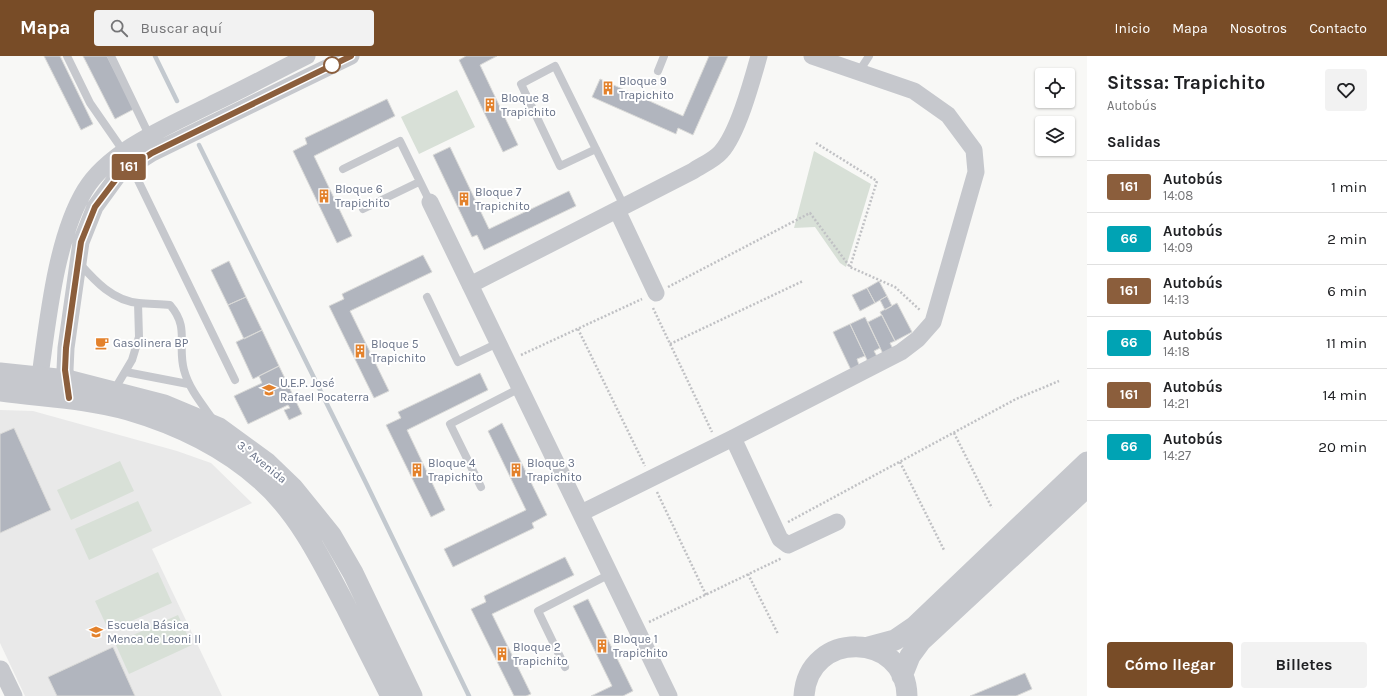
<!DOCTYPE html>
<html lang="es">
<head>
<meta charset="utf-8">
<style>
  :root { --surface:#fff; --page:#f2f2f2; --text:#202124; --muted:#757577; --line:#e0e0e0; --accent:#784c27 }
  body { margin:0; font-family:Karla,sans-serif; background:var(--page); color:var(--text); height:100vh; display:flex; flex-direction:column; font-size:15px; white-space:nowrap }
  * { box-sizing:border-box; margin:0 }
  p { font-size:13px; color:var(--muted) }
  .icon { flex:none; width:22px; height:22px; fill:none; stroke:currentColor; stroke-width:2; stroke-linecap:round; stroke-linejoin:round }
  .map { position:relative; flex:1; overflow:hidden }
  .side { display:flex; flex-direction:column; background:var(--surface); width:300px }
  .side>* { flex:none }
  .badge { padding:0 8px; border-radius:3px; font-size:14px; line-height:26px }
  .controls { position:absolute; left:1035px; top:12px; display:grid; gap:8px }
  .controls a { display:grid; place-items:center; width:40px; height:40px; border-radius:4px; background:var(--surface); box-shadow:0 1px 3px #0004; font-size:20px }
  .map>.badge { position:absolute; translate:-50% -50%; box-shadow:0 0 0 2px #fff }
  h2 { padding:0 20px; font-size:15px; line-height:36px }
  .round { display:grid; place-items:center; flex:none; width:42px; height:42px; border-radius:4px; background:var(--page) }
  .overview { display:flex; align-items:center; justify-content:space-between; height:68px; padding:0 20px }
  h1 { font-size:19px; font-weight:700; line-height:30px }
  .primary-button { display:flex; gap:8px; margin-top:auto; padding:8px 20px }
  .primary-button a { flex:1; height:46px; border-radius:4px; background:var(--accent); color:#fff; font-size:16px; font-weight:700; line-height:46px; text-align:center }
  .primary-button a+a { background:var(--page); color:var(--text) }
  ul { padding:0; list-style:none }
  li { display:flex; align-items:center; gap:12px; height:52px; padding:0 20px; border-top:1px solid var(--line) }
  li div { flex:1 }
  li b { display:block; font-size:15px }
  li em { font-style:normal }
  li .badge { min-width:44px; font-weight:700; text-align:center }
  header { display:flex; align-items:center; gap:24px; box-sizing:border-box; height:56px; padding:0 20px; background:var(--accent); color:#fff }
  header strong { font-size:19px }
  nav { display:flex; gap:22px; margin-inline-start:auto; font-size:14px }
  .search { width:280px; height:36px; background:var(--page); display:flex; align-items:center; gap:10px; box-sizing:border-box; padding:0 14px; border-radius:4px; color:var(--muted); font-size:15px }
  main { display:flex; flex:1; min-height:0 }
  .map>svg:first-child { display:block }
  .built { fill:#e9e9e9 }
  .green { fill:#d8e0d7 }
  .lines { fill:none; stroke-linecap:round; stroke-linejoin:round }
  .stream { stroke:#c3c9cf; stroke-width:4.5 }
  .building { fill:#b1b5be; stroke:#dadad8 }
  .path { stroke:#c0c1c4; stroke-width:2.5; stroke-dasharray:2 2; stroke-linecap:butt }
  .service { stroke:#c6c8cd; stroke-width:8 }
  .minor { stroke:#c6c8cd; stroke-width:17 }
  .tertiary { stroke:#c6c8cd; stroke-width:21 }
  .line-casing { stroke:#fff; stroke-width:9 }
  .line { stroke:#8b5e3c; stroke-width:6 }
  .stop-dot { fill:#fff; stroke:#8b5e3c; stroke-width:2 }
  .labels { text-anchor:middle; stroke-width:4; stroke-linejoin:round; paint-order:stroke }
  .poi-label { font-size:12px; fill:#677187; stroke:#fff; text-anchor:start }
  .street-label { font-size:12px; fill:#677187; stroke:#fff }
</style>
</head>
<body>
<header>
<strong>Mapa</strong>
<div class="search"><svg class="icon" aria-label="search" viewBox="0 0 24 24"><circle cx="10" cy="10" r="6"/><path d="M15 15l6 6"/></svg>Buscar aquí</div>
<nav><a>Inicio</a><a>Mapa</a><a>Nosotros</a><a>Contacto</a></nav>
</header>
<main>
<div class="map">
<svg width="1087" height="640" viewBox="0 0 1087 640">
  <rect width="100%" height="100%" fill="#f8f8f6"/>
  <path class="built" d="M0,354L33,355L177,395L211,407L252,447L152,493L222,640H25L0,587Z"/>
  <path class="green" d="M457,34L475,71L419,98L401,61Z
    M814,95L871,128L846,211L840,207L815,171L794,172Z
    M120,405L134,435L71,464L57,434Z
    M138,445L152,475L89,504L75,473Z
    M158,516L172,547L109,575L95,545Z
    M178,559L192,589L129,618L115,587Z"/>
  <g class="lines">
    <path class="stream" d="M155,0L177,45
      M199,89L367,429L469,640"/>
  </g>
  <path class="building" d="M44,0H60L93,68L81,74Z
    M83,0H107L134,53L115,63Z
    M466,0H497L480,9L518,89L503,96L459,4Z
    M709,0H728L693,79L678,72L676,78L592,41L600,23L683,60Z
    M387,43L395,60L314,100L352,180L337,187L293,95L307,88L305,82Z
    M450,91L489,173L569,135L576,150L484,194L477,179L472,181L433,99Z
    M423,199L432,216L350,255L389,335L374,342L329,250L344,243L342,238Z
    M229,205L246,241L228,249L211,214Z
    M879,225L887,240L875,247L867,232Z
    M867,232L875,247L860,255L852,239Z
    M887,240L892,250L885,254L880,244Z
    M246,241L262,274L244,283L228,249Z
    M897,247L912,276L895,285L880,256Z
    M882,259L895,285L890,287L894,295L884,300L868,266Z
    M865,261L880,292L874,295L879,304L869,308L850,268Z
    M850,268L865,300L857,303L860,312L852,316L833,276Z
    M262,274L279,310L253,323L236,286Z
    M279,310L302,358L289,364L284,354L290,352L288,349L248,368L234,340L262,327L259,320Z
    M480,317L488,334L407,374L445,454L431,461L386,369L401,362L398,356Z
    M502,367L547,459L532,467L534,472L453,511L444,493L526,454L488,375Z
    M14,372L51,454L0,477V378Z
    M565,501L574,519L492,558L531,638L526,640H514L471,553L486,546L484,540Z
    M588,543L633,635L623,640H591L612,630L573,550Z
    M113,591L135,640H57L48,621Z
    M1025,617L1032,633L1016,640H970Z"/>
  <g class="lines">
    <path class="path" d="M816,87L877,125L850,211
      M668,231L810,157L850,211L895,231L921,255
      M653,252L712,376
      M578,273L645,410
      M670,288L803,225
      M521,299L642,243
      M954,377L992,452
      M900,406L944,494
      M657,436L706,539
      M788,466L1016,343L1059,325
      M748,518L778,578
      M649,566L782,502"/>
    <path class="service" d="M67,0L90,47L124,96
      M111,0L150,81
      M658,15L664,0
      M858,17L869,0
      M596,93L560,110L521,28L555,10L624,150
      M131,110L235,324
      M343,113L400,85L430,146
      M363,153L419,126
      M79,207C95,225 113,245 139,247C149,248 160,248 170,249C190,272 177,288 184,314C189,333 202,348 214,365
      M427,241L458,306L498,287
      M126,316L188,328
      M113,336L132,304L139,281L138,247
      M481,431L450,368L520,332
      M565,611L538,555L610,518"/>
    <path class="minor" d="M430,146L669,640
      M617,154L656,237
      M470,229L693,115C702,109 714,104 721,96C738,77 752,25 759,0
      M38,334C47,274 54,185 85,134C110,93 171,69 212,48C244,33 275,16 307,0
      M68,336L65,314L66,292L81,186L95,151L119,118L152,97L351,0
      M733,382L780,483L788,489L837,466
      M581,457L733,382L901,296L918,283L933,266L976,116L974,94L948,59L914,35L812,0
      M1,613L14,640"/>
    <path class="tertiary" d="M0,317L67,324L164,349L219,372L267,407L293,432L331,479L353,517L412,640
      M0,335C43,341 86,342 128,354C176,368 224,391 261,424C299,457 323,507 346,551C361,581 376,610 391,640
      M869,591L895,584L914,571L1087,406
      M902,620L910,600L921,585L1087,431
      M804,640C808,573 906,576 907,640"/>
  </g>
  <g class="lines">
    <g class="line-casing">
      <path id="line" d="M69,342L65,314L66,292L81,186L95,151L120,118L152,97L351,0"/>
    </g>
    <use href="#line" class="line"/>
  </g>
  <defs>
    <g id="building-bare" transform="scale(1.08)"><path d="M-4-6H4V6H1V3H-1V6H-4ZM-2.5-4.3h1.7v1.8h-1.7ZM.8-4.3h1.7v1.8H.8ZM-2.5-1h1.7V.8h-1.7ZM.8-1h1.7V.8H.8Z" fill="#e3812b" stroke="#fff" stroke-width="2.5" paint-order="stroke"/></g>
    <g id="cafe-bare" transform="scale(1.08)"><path d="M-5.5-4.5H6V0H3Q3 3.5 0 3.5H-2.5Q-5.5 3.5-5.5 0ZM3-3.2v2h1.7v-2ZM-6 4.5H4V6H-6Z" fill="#e3812b" stroke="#fff" stroke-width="2.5" paint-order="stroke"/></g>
    <g id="school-bare" transform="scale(1.08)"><path d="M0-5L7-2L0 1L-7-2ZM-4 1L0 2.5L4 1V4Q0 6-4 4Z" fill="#e3812b" stroke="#fff" stroke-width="2.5" paint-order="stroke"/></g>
  </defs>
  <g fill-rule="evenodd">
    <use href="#building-bare" x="608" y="32"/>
    <use href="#building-bare" x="490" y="49"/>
    <use href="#building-bare" x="324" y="140"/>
    <use href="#building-bare" x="464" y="143"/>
    <use href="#cafe-bare" x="102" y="287"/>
    <use href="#building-bare" x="360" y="295"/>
    <use href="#school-bare" x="269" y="334"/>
    <use href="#building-bare" x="417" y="414"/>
    <use href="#building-bare" x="516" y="414"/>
    <use href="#school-bare" x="96" y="576"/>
    <use href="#building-bare" x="602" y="590"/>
    <use href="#building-bare" x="502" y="598"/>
  </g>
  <circle class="stop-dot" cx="332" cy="9" r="8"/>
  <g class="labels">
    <g class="poi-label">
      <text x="619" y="29">Bloque 9<tspan x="619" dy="14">Trapichito</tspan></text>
      <text x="501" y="46">Bloque 8<tspan x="501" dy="14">Trapichito</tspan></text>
      <text x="335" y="137">Bloque 6<tspan x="335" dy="14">Trapichito</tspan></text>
      <text x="475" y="140">Bloque 7<tspan x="475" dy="14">Trapichito</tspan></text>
      <text x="113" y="291">Gasolinera BP</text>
      <text x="371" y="292">Bloque 5<tspan x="371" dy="14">Trapichito</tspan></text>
      <text x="280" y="331">U.E.P. José<tspan x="280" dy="14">Rafael Pocaterra</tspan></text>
      <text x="428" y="411">Bloque 4<tspan x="428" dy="14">Trapichito</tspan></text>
      <text x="527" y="411">Bloque 3<tspan x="527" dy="14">Trapichito</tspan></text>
      <text x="107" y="573">Escuela Básica<tspan x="107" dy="14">Menca de Leoni II</tspan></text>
      <text x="613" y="587">Bloque 1<tspan x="613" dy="14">Trapichito</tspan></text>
      <text x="513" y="595">Bloque 2<tspan x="513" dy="14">Trapichito</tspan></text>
    </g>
    <g class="street-label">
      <text transform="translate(262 406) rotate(39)" y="4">3.° Avenida</text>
    </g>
  </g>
</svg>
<div class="controls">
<a><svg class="icon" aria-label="locate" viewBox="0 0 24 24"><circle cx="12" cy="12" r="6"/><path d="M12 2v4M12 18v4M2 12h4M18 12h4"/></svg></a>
<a><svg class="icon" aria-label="layers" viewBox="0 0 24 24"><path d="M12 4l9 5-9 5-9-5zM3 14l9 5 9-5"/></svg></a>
</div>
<b class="badge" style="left:129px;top:111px;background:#8b5e3c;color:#fff">161</b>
</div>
<section class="side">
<div class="overview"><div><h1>Sitssa: Trapichito</h1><p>Autobús</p></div><a class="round"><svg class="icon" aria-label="heart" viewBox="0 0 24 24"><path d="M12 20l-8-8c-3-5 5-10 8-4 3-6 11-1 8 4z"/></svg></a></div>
<h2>Salidas</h2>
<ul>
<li><span class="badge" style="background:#8b5e3c;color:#fff">161</span><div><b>Autobús</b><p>14:08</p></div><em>1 min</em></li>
<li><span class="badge" style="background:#00a3b4;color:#fff">66</span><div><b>Autobús</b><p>14:09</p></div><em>2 min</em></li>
<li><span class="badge" style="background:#8b5e3c;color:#fff">161</span><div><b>Autobús</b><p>14:13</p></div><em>6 min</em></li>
<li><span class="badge" style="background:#00a3b4;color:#fff">66</span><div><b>Autobús</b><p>14:18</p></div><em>11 min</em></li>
<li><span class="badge" style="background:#8b5e3c;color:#fff">161</span><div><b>Autobús</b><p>14:21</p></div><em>14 min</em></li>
<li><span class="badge" style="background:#00a3b4;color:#fff">66</span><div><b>Autobús</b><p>14:27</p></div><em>20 min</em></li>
</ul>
<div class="primary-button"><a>Cómo llegar</a><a>Billetes</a></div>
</section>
</main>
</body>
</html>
